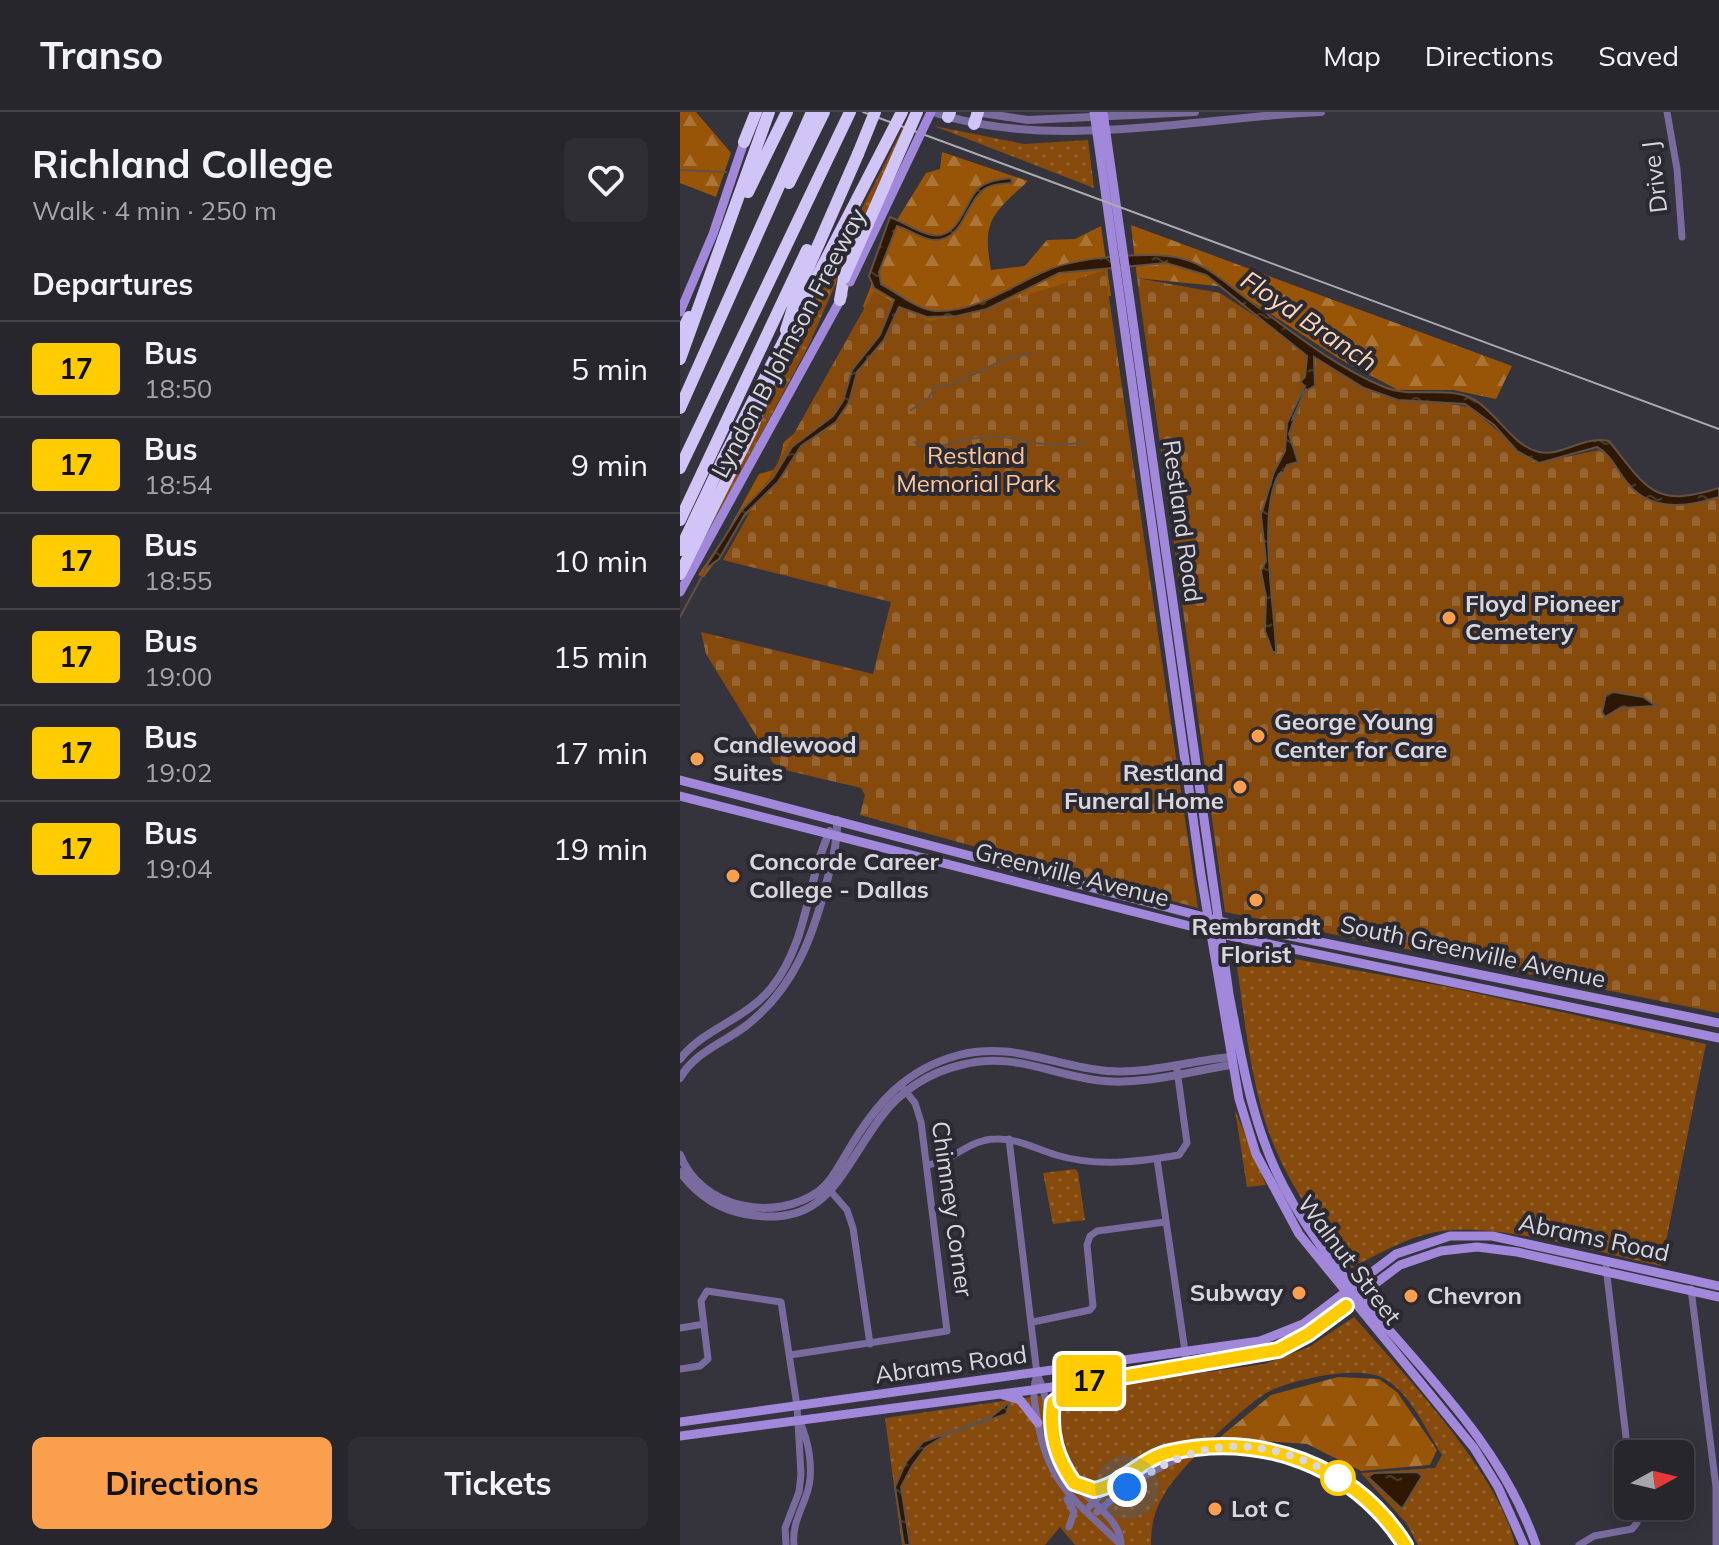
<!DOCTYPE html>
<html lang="en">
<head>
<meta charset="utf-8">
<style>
  :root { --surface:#28262d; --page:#302e35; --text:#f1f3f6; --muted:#a5a5aa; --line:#444349; --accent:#f99f4d }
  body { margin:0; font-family:Mulish,sans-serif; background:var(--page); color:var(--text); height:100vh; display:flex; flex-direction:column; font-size:30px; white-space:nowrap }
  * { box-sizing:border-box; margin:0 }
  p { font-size:26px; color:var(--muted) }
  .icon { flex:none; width:44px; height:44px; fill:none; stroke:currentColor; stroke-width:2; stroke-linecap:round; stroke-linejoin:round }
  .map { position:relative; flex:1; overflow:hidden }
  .side { display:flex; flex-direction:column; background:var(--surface); width:680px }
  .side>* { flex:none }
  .badge { padding:0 16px; border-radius:6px; font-size:28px; line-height:52px }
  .needle { width:52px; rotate:82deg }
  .controls { position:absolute; left:934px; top:1328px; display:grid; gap:16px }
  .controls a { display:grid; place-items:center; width:80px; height:80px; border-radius:12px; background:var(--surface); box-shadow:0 4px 20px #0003,0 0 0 2px var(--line); font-size:40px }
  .you { position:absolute; width:40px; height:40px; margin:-20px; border:6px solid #fff; border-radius:50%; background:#1a73e8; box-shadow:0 0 0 12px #1a73e833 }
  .map>.badge { position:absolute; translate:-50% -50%; box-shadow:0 0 0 4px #fff }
  h2 { padding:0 32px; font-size:30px; line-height:72px }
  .round { display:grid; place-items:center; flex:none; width:84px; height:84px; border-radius:12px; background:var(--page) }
  .headline { display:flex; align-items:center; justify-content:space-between; height:136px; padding:0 32px }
  h1 { font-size:38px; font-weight:700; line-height:60px }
  .action { display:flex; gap:16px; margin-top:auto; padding:16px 32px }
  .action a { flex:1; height:92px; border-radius:12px; background:var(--accent); color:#111; font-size:32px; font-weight:700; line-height:92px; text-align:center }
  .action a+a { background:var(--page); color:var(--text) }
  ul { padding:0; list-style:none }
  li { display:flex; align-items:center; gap:24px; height:96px; padding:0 32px; border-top:2px solid var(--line) }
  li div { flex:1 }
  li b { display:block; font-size:30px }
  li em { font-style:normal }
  li .badge { min-width:88px; font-weight:700; text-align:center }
  header { display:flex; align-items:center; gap:48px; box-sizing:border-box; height:112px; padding:0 40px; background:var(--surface); border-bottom:2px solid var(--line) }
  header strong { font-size:38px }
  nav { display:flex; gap:44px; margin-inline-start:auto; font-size:28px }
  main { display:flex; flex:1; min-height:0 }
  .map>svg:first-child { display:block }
  .grass { fill:url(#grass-dots) }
  .forest { fill:url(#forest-firs) }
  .cemetery { fill:url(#cemetery-stones) }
  .water { fill:url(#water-ripples); stroke:#615145; stroke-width:2 }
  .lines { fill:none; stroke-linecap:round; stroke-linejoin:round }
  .stream { stroke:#615145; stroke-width:2 }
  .minor { stroke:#7a6b9e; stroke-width:7 }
  .tertiary { stroke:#7a6b9e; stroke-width:8 }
  .secondary { stroke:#a188da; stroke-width:9 }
  .motorway { stroke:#d1c4f7; stroke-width:12 }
  .tram { stroke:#acaab0; stroke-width:2 }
  .secondary-bridge { stroke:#a188da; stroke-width:9 }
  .motorway-bridge { stroke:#d1c4f7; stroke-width:12 }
  .line-casing { stroke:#fff; stroke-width:18 }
  .line { stroke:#fc0; stroke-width:12 }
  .walk { stroke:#d9d7dd; stroke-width:8; stroke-dasharray:0 14.4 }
  .poi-dot { fill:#f99f4d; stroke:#2b2931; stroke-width:3 }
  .stop-dot { fill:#fff; stroke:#fc0; stroke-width:4 }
  .labels { text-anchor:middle; stroke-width:8; stroke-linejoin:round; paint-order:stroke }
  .street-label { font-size:24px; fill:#d9d7dd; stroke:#2b2931 }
  .park-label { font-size:24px; fill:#fec597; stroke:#2b2931 }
  .poi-label { font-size:24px; font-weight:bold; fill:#d9d7dd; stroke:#2b2931; text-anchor:start }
  .water-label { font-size:26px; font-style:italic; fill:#fcd6b7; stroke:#2b2931 }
</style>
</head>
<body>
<header>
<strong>Transo</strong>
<nav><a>Map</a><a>Directions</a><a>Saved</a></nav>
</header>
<main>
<section class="side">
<div class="headline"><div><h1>Richland College</h1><p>Walk · 4 min · 250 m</p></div><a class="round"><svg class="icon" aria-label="heart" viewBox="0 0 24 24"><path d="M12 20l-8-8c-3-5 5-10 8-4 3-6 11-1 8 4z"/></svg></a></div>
<h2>Departures</h2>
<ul>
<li><span class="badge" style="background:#fc0;color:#111">17</span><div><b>Bus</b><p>18:50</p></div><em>5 min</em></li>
<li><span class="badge" style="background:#fc0;color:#111">17</span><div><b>Bus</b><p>18:54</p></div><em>9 min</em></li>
<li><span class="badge" style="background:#fc0;color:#111">17</span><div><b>Bus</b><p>18:55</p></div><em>10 min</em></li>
<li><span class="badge" style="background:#fc0;color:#111">17</span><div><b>Bus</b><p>19:00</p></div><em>15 min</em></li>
<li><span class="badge" style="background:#fc0;color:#111">17</span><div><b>Bus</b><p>19:02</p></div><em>17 min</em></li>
<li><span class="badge" style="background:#fc0;color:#111">17</span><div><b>Bus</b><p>19:04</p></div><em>19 min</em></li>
</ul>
<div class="action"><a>Directions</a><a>Tickets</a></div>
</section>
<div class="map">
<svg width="1039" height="1433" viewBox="0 0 1039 1433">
  <defs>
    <pattern id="grass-dots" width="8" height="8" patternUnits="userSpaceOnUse" patternTransform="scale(2)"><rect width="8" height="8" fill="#864b0c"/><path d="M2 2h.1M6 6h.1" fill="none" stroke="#96642f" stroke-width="1.8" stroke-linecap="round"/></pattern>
    <pattern id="forest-firs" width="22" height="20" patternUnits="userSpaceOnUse" patternTransform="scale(2)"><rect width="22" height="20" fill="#985507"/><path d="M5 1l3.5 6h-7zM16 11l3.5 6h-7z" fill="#aa7537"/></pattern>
    <pattern id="cemetery-stones" width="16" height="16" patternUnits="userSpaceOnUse" patternTransform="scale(2)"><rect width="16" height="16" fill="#864b0c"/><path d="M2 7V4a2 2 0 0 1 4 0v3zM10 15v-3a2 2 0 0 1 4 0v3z" fill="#96642f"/></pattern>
    <pattern id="water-ripples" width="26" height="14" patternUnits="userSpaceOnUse" patternTransform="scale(2)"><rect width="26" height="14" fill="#2e1804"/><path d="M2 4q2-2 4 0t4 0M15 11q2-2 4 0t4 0" fill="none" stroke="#4c3928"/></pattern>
  </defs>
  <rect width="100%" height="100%" fill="#35333c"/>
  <path class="grass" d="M230,2L128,235L27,423L83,305L105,247Z
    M254,14L344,32L408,28L414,76Z
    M554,836L768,875L1026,932L981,1154C919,1141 822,1111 762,1119C730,1123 699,1142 671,1156C642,1118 614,1081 595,1036C569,975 565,901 554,836Z
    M555,998L586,1073L567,1075Z
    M395,1057L398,1060L405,1108L373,1112L363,1061Z
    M674,1205C722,1260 820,1362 835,1433H738L727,1412L681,1361L755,1356L762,1343C745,1317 731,1281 703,1266C677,1253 615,1267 590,1279C564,1292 500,1356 485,1381C474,1398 471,1414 471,1433H395L380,1415L365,1433H222L205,1306L584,1252L629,1235Z"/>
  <path class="forest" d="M0,0H16L51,41L36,85L0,71Z
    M262,40L348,69C312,103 302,107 311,158L345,154L367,128L395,127L421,114L431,184L412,185L87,383L55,414L47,434L24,465L18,463L45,424L79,362L97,357L104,330L126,312L191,210L183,194L217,108L246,61L260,57Z
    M451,113L832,254L816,287L773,278H718L658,246L571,189L537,174L457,166Z
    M658,1265L699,1267L717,1280L757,1338L750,1353L681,1359L627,1332L539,1326L591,1283Z"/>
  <path class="cemetery" d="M425,158L518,796L180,703L185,683L181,676L105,658L93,651L26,542L21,520L193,562L211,490L43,448L194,179L249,209L309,195Z
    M457,166L540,181L678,271L709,283L790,295L845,343L862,350L919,338C930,343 937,355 945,365C971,397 1002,390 1039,385V901L545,800Z"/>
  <path class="water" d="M331,66L332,71C321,72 309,72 301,80C284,95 283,129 253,128C242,127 228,117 217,114L199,160L201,172C216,180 238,198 255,199C297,201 333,172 368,158C395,146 459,141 488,144C525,148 543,170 571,190C612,220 657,256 704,275C733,287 767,273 793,287C817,300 832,334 859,340C882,345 904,323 929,329C967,376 973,397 1039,376V385C1012,394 977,399 954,378C939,365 934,344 917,335L859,351L837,339L814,313L785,292L718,288L684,276L634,245L635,274L624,280L609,322L618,350L607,353L604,360L599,362C577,400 595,495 596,539L593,541L585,519L586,485L581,459L586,449L581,403L594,360L605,339L607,311L625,274L620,270L625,265L627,244L526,163L486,151L379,161L307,197L277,204L247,205L219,195L204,228L177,260L169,290L156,310L121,334L98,370L65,402L39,447L24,458L61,399L93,366L112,335L153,304L163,289L172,258L200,223L214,188L194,176L189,164L210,105C223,110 239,121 252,123C280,128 285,87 300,75C309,68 320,68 331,66Z
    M934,580L963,585L976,594L940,596L925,605L922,600L926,582Z
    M330,1290L326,1302L266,1323L246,1335L232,1354L221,1375L230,1433H224L215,1375L226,1350L243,1330L311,1305Z
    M737,1360L742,1364L722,1397L688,1365L694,1361Z"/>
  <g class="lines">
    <path class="stream" d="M0,58L46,60
      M231,298L248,287L255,275L271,273L330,245L351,241
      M612,308L626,277
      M235,330C250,345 271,328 288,327C299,326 315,323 325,325C357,331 372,336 405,330
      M594,376L601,360
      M0,505L26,457"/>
    <path class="minor" d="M987,0L997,57L1002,125
      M329,1027L357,1262C373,1295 368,1333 389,1364C403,1386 442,1406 441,1433
      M477,1047L507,1253
      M248,1053C274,1049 289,1027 316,1027C337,1026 356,1037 376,1043C416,1055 459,1050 499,1043L507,1031L497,958
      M147,1075L167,1098L173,1116L190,1232
      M926,1155L948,1342
      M1011,1177L1036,1375V1433
      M353,1210L410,1198L413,1194L407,1133L410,1124L417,1119L485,1110
      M0,1216L24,1212
      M110,1243L267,1219L241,1010L235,991L223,976
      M0,1257L20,1254L28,1247L21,1189L27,1179L101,1190L117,1294L121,1362L119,1380L105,1416L106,1433
      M357,1262C351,1280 355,1292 358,1311C369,1375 398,1390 441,1433
      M399,1373L414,1378L428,1374
      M387,1387L394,1400L389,1415
      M405,1399C427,1375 457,1347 490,1340C582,1320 674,1354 725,1433
      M417,1400L455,1369L510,1340
      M114,1433C112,1414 120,1401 126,1384C135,1361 129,1329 119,1308
      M899,1433L914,1424L952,1417L957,1411L955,1394"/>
    <path class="tertiary" d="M253,0C369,40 520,5 641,0
      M295,0L348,8L515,0
      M0,947C24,916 66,908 92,875C129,828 126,770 150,719
      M0,966C16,939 44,931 67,913C114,876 133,825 147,769C152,749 158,730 157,708
      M0,1043C21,1097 95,1111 139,1079C152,1069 160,1052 168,1039C195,993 225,957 279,943C333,929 376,955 428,959C467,962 511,949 549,945
      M0,1060C17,1083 37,1097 65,1102C148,1118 160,1059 201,1005C220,979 250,960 281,953C336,939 371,964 424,969C465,973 511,959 551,953"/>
    <path class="secondary" d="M414,0L521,763L559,987L576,1042L619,1122L794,1336L818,1375L844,1433
      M423,0L549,882C562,948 572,1015 604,1075C672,1206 807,1291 856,1433
      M0,200L33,122L65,27
      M0,480L163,183
      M0,668L551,812L1039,911
      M0,684L541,822L1039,926
      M323,1283L340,1288L358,1311
      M0,1310L580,1229L623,1212L716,1142L770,1124H812L1039,1174
      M370,1310L373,1291L392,1274
      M0,1324L352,1278L579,1243L628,1222L720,1153L761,1139L797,1135L837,1140L1039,1185"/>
    <path class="motorway" d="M268,5L270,0
      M294,12L298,0
      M64,30L76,0
      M109,71L144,0
      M68,80L107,0
      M160,188L164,166
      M106,218L119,177L178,42
      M0,224L9,205
      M0,247L89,0
      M0,296L132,0
      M0,356L170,0
      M0,408L127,138
      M0,438L43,347
      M0,462L72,317L95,254"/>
    <path class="tram" d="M183,0L1039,317"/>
    <path class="secondary-bridge" d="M170,170L251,0"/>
    <path class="motorway-bridge" d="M178,42L195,0
      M164,166L237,0
      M43,347L222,0"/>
  </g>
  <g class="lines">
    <g class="line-casing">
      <path id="line" d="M666,1194L628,1222L598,1238L395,1273L373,1291C369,1321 376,1346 394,1371L414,1378C442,1373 462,1346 490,1340C582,1320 674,1353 725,1433"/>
    </g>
    <use href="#line" class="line"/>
    <path class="walk" d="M447,1375C521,1324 582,1321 661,1367L658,1366"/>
  </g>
  <g class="poi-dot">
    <circle cx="769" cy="506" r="8"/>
    <circle cx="578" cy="624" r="8"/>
    <circle cx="17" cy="647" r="8"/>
    <circle cx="560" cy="675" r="8"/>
    <circle cx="53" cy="764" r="8"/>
    <circle cx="576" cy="788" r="8"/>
    <circle cx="619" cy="1181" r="8"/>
    <circle cx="731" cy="1184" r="8"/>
    <circle cx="535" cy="1397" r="8"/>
  </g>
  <circle class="stop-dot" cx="658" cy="1366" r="16"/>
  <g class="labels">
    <g class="street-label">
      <text transform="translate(975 65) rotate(-97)" y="8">Drive J</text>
      <text transform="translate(109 231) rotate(-62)" y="8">Lyndon B Johnson Freeway</text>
      <text transform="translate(502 409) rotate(82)" y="8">Restland Road</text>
      <text transform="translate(392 763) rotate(14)" y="8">Greenville Avenue</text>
      <text transform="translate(793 840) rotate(12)" y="8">South Greenville Avenue</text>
      <text transform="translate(272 1097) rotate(82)" y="8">Chimney Corner</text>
      <text transform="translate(914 1126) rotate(12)" y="8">Abrams Road</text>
      <text transform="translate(669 1148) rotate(53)" y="8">Walnut Street</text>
      <text transform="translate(271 1253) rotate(-8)" y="8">Abrams Road</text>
    </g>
    <g class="park-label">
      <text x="296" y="352">Restland<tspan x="296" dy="28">Memorial Park</tspan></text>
    </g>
    <g class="poi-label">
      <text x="785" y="500">Floyd Pioneer<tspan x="785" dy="28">Cemetery</tspan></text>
      <text x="594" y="618">George Young<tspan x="594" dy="28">Center for Care</tspan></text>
      <text x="33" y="641">Candlewood<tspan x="33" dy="28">Suites</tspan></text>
      <text x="544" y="669" text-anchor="end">Restland<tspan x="544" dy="28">Funeral Home</tspan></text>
      <text x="69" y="758">Concorde Career<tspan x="69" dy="28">College - Dallas</tspan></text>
      <text x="576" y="823" text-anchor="middle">Rembrandt<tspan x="576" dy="28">Florist</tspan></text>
      <text x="603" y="1189" text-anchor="end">Subway</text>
      <text x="747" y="1192">Chevron</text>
      <text x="551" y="1405">Lot C</text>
    </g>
    <g class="water-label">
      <text transform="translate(629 209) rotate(34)" y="9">Floyd Branch</text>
    </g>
  </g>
</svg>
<div class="controls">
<a><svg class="needle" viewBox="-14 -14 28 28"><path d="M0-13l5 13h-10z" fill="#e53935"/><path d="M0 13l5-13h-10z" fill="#a5a5aa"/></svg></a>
</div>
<div class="you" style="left:447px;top:1375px"></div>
<b class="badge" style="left:409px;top:1269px;background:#fc0;color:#111">17</b>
</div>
</main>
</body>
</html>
